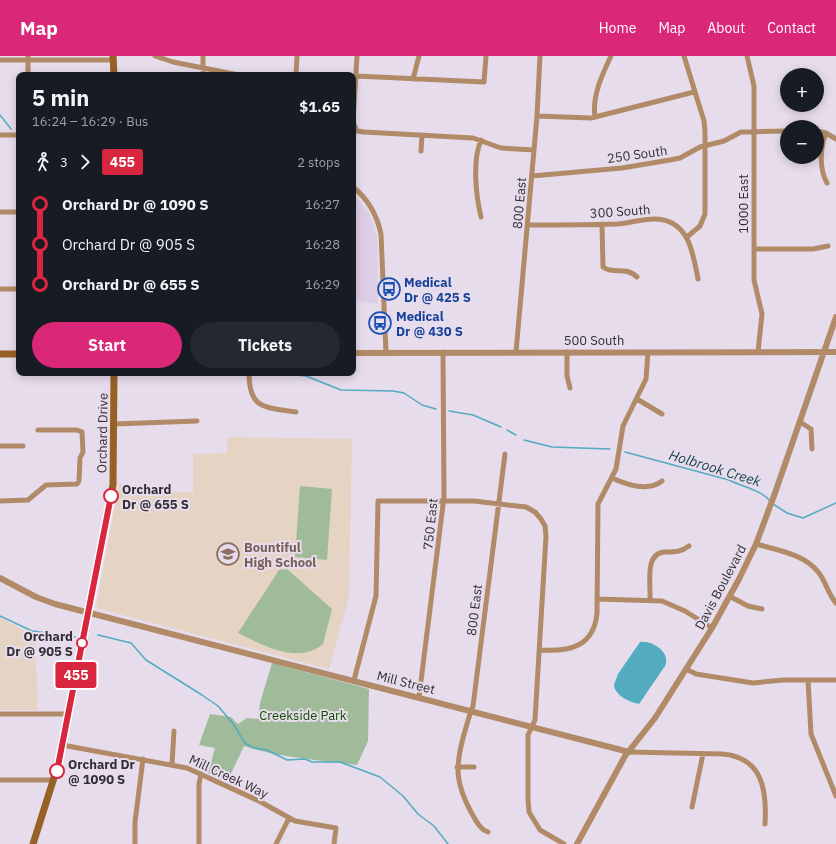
<!DOCTYPE html>
<html lang="en">
<head>
<meta charset="utf-8">
<style>
  :root { --surface:#171b24; --page:#242831; --text:#f1f3f6; --muted:#9ea1a6; --accent:#db2777 }
  body { margin:0; font-family:"IBM Plex Sans",sans-serif; background:var(--page); color:var(--text); height:100vh; display:flex; flex-direction:column; font-size:15px; white-space:nowrap }
  * { box-sizing:border-box; margin:0 }
  p { font-size:13px; color:var(--muted) }
  .icon { flex:none; width:22px; height:22px; fill:none; stroke:currentColor; stroke-width:2; stroke-linecap:round; stroke-linejoin:round }
  .map { position:relative; flex:1; overflow:hidden }
  .side { position:absolute; left:16px; top:16px; width:340px; height:304px; display:flex; flex-direction:column; background:var(--surface); border-radius:8px; box-shadow:0 2px 10px #0003 }
  .side>* { flex:none }
  .badge { padding:0 8px; border-radius:3px; font-size:14px; line-height:26px }
  .tools { position:absolute; left:780px; top:12px; display:grid; gap:8px }
  .tools a { display:grid; place-items:center; width:44px; height:44px; border-radius:50%; background:var(--surface); box-shadow:0 2px 10px #0003; font-size:20px }
  .map>.badge { position:absolute; translate:-50% -50%; box-shadow:0 0 0 2px #fff }
  .legs { display:flex; align-items:center; gap:6px; height:44px; padding:0 16px; font-size:13px }
  .legs p { margin-inline-start:auto }
  .head { display:flex; align-items:center; justify-content:space-between; height:68px; padding:0 16px }
  h1 { font-size:22px; font-weight:800; line-height:30px }
  .button { display:flex; gap:8px; margin-top:auto; padding:8px 16px }
  .button a { flex:1; height:46px; border-radius:24px; background:var(--accent); color:#fff; font-size:16px; font-weight:800; line-height:46px; text-align:center }
  .button a+a { background:var(--page); color:var(--text) }
  ul { padding:0 16px; list-style:none }
  li { display:flex; align-items:center; gap:14px; height:40px; font-size:15px }
  li i { display:grid; place-items:center; width:6px; height:100%; margin:0 5px; background:currentColor }
  li i::after { content:''; width:10px; height:10px; margin:-5px; border:3px solid; border-radius:50%; background:var(--surface) }
  li p { margin-inline-start:auto }
  li:first-child i { background:linear-gradient(#0000 50%,currentColor 0) }
  li:last-child i { background:linear-gradient(currentColor 50%,#0000 0) }
  header { display:flex; align-items:center; gap:24px; box-sizing:border-box; height:56px; padding:0 20px; background:var(--accent); color:#fff }
  header strong { font-size:19px }
  nav { display:flex; gap:22px; margin-inline-start:auto; font-size:14px }
  .map>svg:first-child { display:block }
  .built { fill:#decee5 }
  .education { fill:#e5d3c3 }
  .green { fill:#9fbb9a }
  .water { fill:#52abbf }
  .lines { fill:none; stroke-linecap:round; stroke-linejoin:round }
  .stream { stroke:#52abbf; stroke-width:1.5 }
  .minor { stroke:#b18b68; stroke-width:5 }
  .tertiary { stroke:#b18b68; stroke-width:6 }
  .secondary { stroke:#976125; stroke-width:7 }
  .line-1-casing { stroke:#fff; stroke-width:9 }
  .line-1 { stroke:#d7263d; stroke-width:6 }
  .stop-1-dot { fill:#fff; stroke:#d7263d; stroke-width:2 }
  .labels { text-anchor:middle; stroke-width:4; stroke-linejoin:round; paint-order:stroke }
  .street-label { font-size:13px; fill:#322e34; stroke:#e7dcec }
  .transit-label { font-size:13px; font-weight:bold; fill:#164399; stroke:#e7dcec; text-anchor:start }
  .stop-label { font-size:13px; font-weight:bold; fill:#322e34; stroke:#e7dcec; text-anchor:start }
  .education-label { font-size:13px; font-weight:bold; fill:#785e54; stroke:#e7dcec; text-anchor:start }
  .park-label { font-size:13px; fill:#104e02; stroke:#e7dcec }
  .water-label { font-size:14px; font-style:italic; fill:#19424b; stroke:#e7dcec }
</style>
</head>
<body>
<header>
<strong>Map</strong>
<nav><a>Home</a><a>Map</a><a>About</a><a>Contact</a></nav>
</header>
<div class="map">
<svg width="836" height="788" viewBox="0 0 836 788">
  <rect width="100%" height="100%" fill="#e7dcec"/>
  <path class="built" d="M353,138L369,157L377,180L378,248L353,244Z"/>
  <path class="education" d="M227,381L352,383L349,541L329,613L96,552L119,427L153,435L193,436V398L227,397Z
    M0,561L22,574L35,578L38,654H0Z"/>
  <path class="green" d="M300,430L332,433L327,504L295,501Z
    M287,513L332,553L323,588C299,609 262,589 238,577L279,514Z
    M272,607L369,633L368,685L357,709C319,704 280,702 244,690L227,726L208,717L215,692L199,689L210,658L231,661L238,668L247,662L258,663L260,647Z"/>
  <path class="water" d="M640,586C653,584 671,597 665,610L639,648C630,646 615,640 614,629L618,618Z"/>
  <g class="lines">
    <path class="stream" d="M0,59L11,73
      M275,317L306,320L341,334L393,335L404,337L422,349L436,353
      M449,355L473,359L501,371
      M507,374L516,379
      M524,384L552,391L610,393
      M625,396L729,424C743,431 761,434 770,445
      M773,448L787,457L803,462L836,447
      M0,560L32,575L75,581
      M98,579L131,587L146,604L202,639L218,650L234,669L245,687L254,692L267,694L287,704L305,703L312,706H340L380,721L403,740L418,758L434,770L448,788"/>
    <path class="minor" d="M155,0L173,6L239,19
      M357,0L353,66L357,75L364,76L473,82L501,92L534,94
      M684,0L704,65L705,75V158L700,170L687,181
      M747,0L754,30V224L762,258L758,296
      M0,4H114
      M28,19V0
      M203,19V0
      M296,19L297,0
      M356,20L484,26L486,0
      M413,23L419,0
      M537,60L591,62L694,36
      M595,61C592,40 602,19 611,0
      M817,75L826,77L836,83
      M826,77C820,91 819,113 827,127
      M0,79H19
      M421,95L422,79
      M532,120L622,112L670,104L680,102L700,91L724,85L741,76L787,75
      M353,131C368,143 377,159 381,178L386,297
      M0,156H19
      M481,161C476,140 472,105 481,84
      M602,168L603,211C613,219 627,210 637,221
      M528,169C558,169 588,169 617,168C630,167 642,163 654,163C689,163 693,197 698,223
      M754,193H813L828,190
      M0,233H19
      M516,296L537,60L540,0
      M567,296V320L570,332
      M249,317C249,354 265,351 296,356
      M637,343L662,358
      M800,366L811,373L812,393
      M114,368L197,365
      M0,390H23
      M612,422C627,429 648,436 662,425
      M0,445L28,444L46,429L77,428L79,425L80,402L83,396L82,376L77,374H38
      M756,488C777,494 805,498 819,517C826,526 828,538 836,547
      M731,541L748,550L762,553
      M597,543L662,545L685,555L712,572
      M650,543C651,528 644,497 665,496C675,496 681,496 689,490
      M540,594C569,596 594,591 597,557L598,448L616,413L623,370L646,323L648,296
      M686,613L696,618L753,627L783,624H836
      M354,624L376,540L378,445H474L526,451L535,456L541,463L545,470L546,480L535,664L528,679V744L529,756L540,774L564,788
      M808,624L811,678L836,740
      M419,641L444,441L443,296
      M0,658H68
      M62,689L187,712L259,745L295,765L336,772L334,788
      M629,696L722,698C763,701 767,735 765,768
      M172,708L174,675
      M457,711H474
      M0,724H54
      M692,751L703,698
      M488,776C479,773 476,764 471,756C456,728 455,712 463,682C466,671 469,660 473,650L505,398
      M135,788V766L143,703
      M199,788V728L201,718
      M276,788L289,762"/>
    <path class="tertiary" d="M353,297L836,296
      M0,522L36,541L55,548L629,696
      M577,788L625,700L655,662L712,572L739,523L756,488L775,437L836,261"/>
    <path class="secondary" d="M113,0L114,19
      M0,298H19
      M33,788L59,706L113,429L114,317"/>
  </g>
  <g class="lines">
    <g class="line-1-casing">
      <path id="line-1" d="M57,715L111,440"/>
    </g>
    <use href="#line-1" class="line-1"/>
  </g>
  <defs>
    <g id="bus-ring" transform="scale(1.15)"><circle r="9.5" fill="#e7dcec" stroke="#1a4fb4" stroke-width="1.5"/><path d="M-5-6H5V4H4V6H2V4H-2V6H-4V4H-5ZM-3.5-4V0h7V-4ZM-3.5 1.2v1.5H-2V1.2ZM2 1.2v1.5H3.5V1.2Z" fill="#1a4fb4"/></g>
    <g id="school-ring" transform="scale(1.15)"><circle r="9.5" fill="#e7dcec" stroke="#8d6e63" stroke-width="1.5"/><path d="M0-5L7-2L0 1L-7-2ZM-4 1L0 2.5L4 1V4Q0 6-4 4Z" fill="#8d6e63"/></g>
  </defs>
  <g fill-rule="evenodd">
    <use href="#bus-ring" x="389" y="233"/>
    <use href="#bus-ring" x="380" y="267"/>
    <use href="#school-ring" x="228" y="498"/>
  </g>
  <g class="stop-1-dot">
    <circle cx="111" cy="440" r="7"/>
    <circle cx="82" cy="587" r="5"/>
    <circle cx="57" cy="715" r="7"/>
  </g>
  <g class="labels">
    <g class="street-label">
      <text transform="translate(637 98) rotate(-8)" y="5">250 South</text>
      <text transform="translate(519 147) rotate(-85)" y="5">800 East</text>
      <text transform="translate(743 148) rotate(-90)" y="5">1000 East</text>
      <text transform="translate(620 155) rotate(-4)" y="5">300 South</text>
      <text x="594" y="289">500 South</text>
      <text transform="translate(102 377) rotate(-89)" y="5">Orchard Drive</text>
      <text transform="translate(430 468) rotate(-84)" y="5">750 East</text>
      <text transform="translate(720 531) rotate(-62)" y="5">Davis Boulevard</text>
      <text transform="translate(474 554) rotate(-83)" y="5">800 East</text>
      <text transform="translate(406 626) rotate(14)" y="5">Mill Street</text>
      <text transform="translate(229 720) rotate(25)" y="5">Mill Creek Way</text>
    </g>
    <g class="transit-label">
      <text x="404" y="231">Medical<tspan x="404" dy="15">Dr @ 425 S</tspan></text>
      <text x="396" y="265">Medical<tspan x="396" dy="15">Dr @ 430 S</tspan></text>
    </g>
    <g class="stop-label">
      <text x="122" y="438">Orchard<tspan x="122" dy="15">Dr @ 655 S</tspan></text>
      <text x="73" y="585" text-anchor="end">Orchard<tspan x="73" dy="15">Dr @ 905 S</tspan></text>
      <text x="68" y="713">Orchard Dr<tspan x="68" dy="15">@ 1090 S</tspan></text>
    </g>
    <g class="education-label">
      <text x="244" y="496">Bountiful<tspan x="244" dy="15">High School</tspan></text>
    </g>
    <g class="park-label">
      <text x="303" y="664">Creekside Park</text>
    </g>
    <g class="water-label">
      <text transform="translate(715 412) rotate(17)" y="5">Holbrook Creek</text>
    </g>
  </g>
</svg>
<div class="tools">
<a>+</a>
<a>−</a>
</div>
<b class="badge" style="left:76px;top:619px;background:#d7263d;color:#fff">455</b>
<section class="side">
<div class="head"><div><h1>5 min</h1><p>16:24 – 16:29 · Bus</p></div><b>$1.65</b></div>
<div class="legs"><svg class="icon" aria-label="walk" viewBox="0 0 24 24"><circle cx="13" cy="4" r="2"/><path d="M13 8l-2 6 4 7M11 14l-3 7M7 12l3-4h3l4 4"/></svg>3<svg class="icon" aria-label="forward" viewBox="0 0 24 24"><path d="M9 5l7 7-7 7"/></svg><b class="badge" style="background:#d7263d;color:#fff">455</b><p>2 stops</p></div>
<ul>
<li><i style="color:#d7263d"></i><b>Orchard Dr @ 1090 S</b><p>16:27</p></li>
<li><i style="color:#d7263d"></i><span>Orchard Dr @ 905 S</span><p>16:28</p></li>
<li><i style="color:#d7263d"></i><b>Orchard Dr @ 655 S</b><p>16:29</p></li>
</ul>
<div class="button"><a>Start</a><a>Tickets</a></div>
</section>
</div>
</body>
</html>
